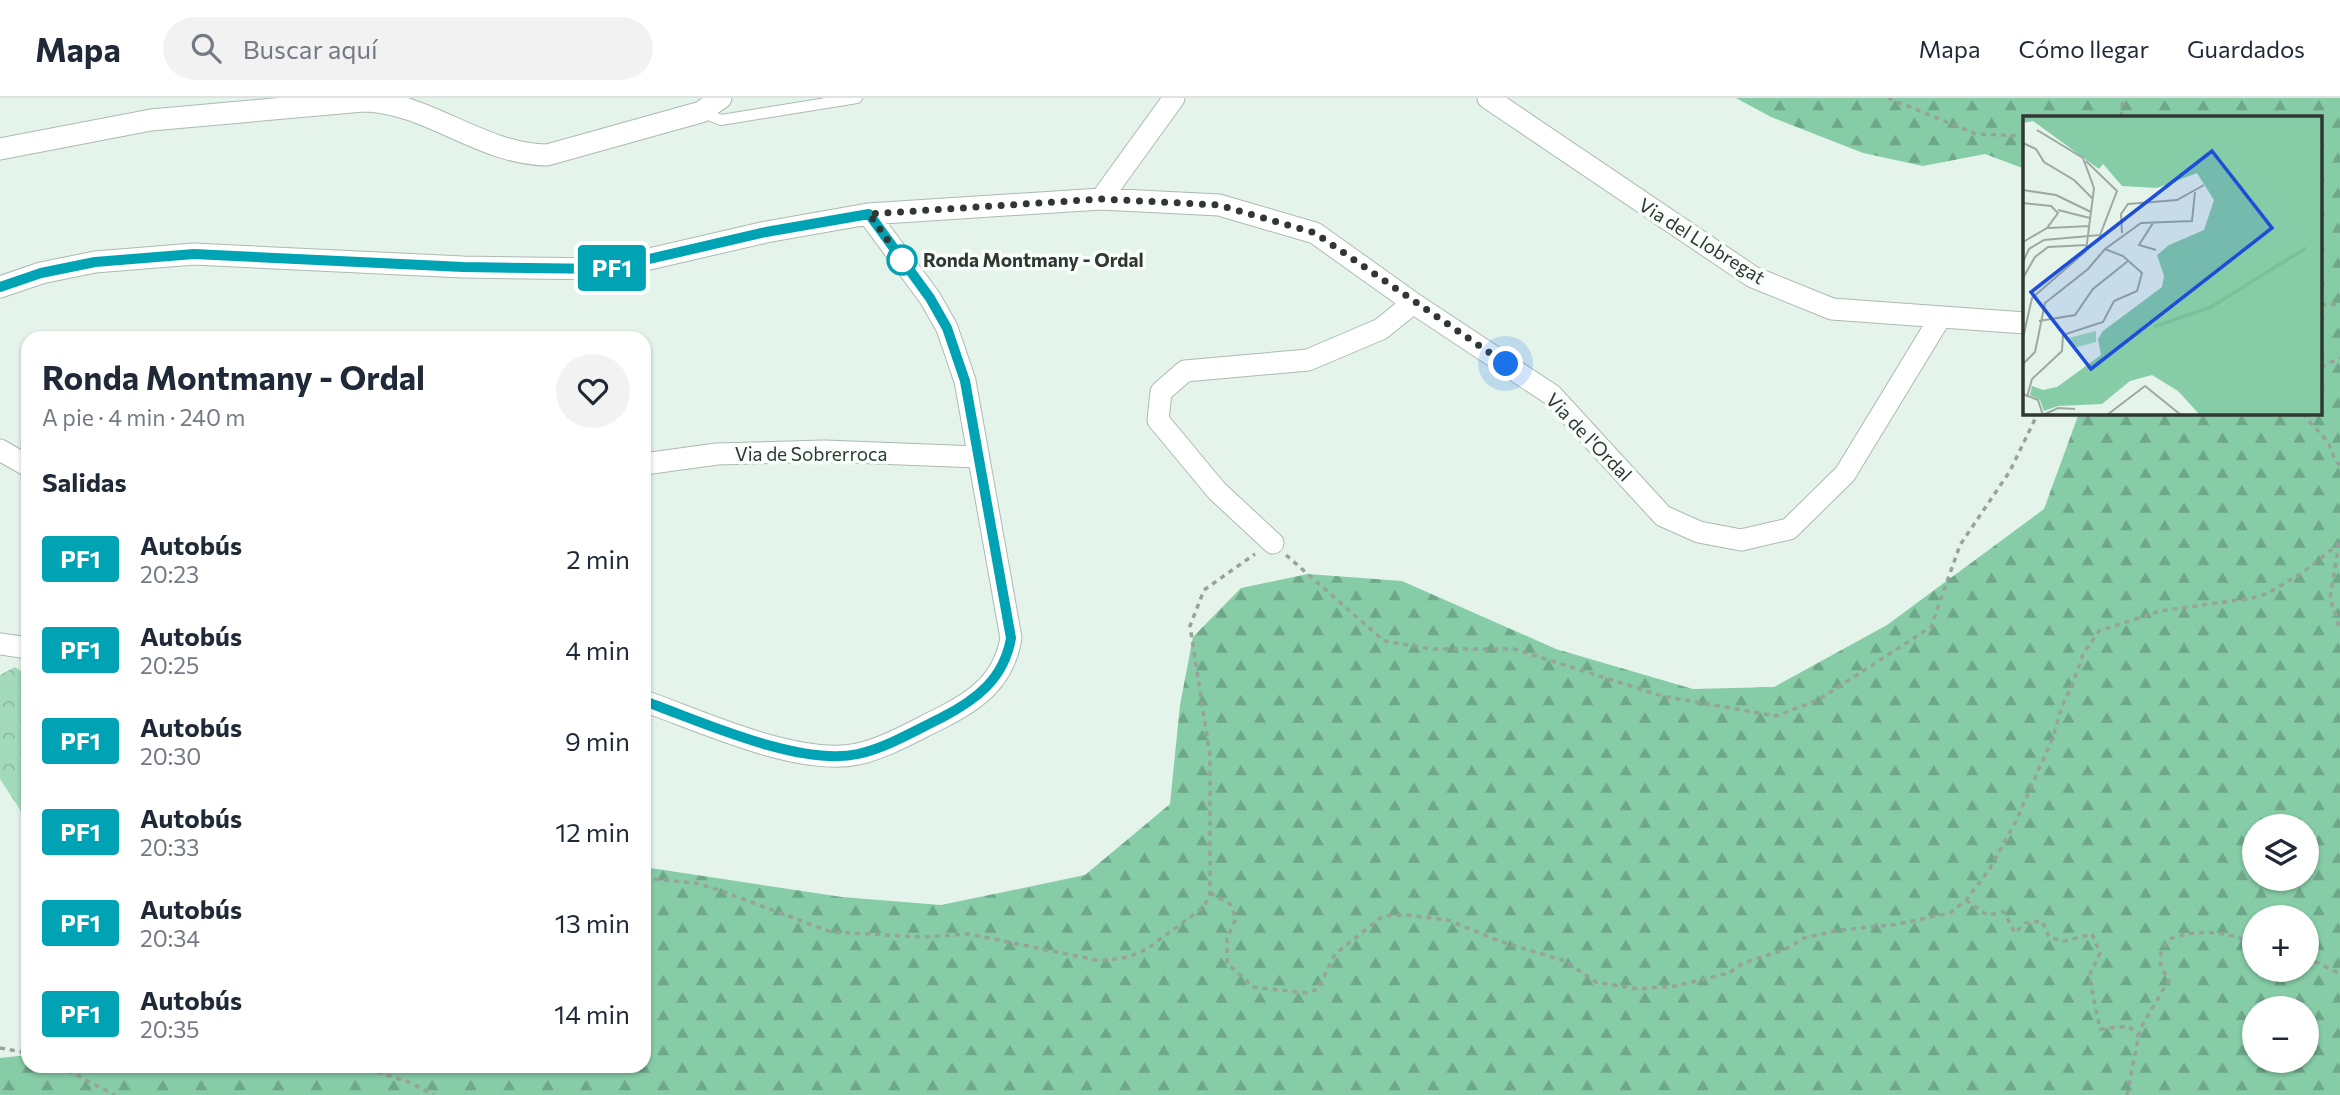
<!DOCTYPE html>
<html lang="es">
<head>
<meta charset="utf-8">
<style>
  :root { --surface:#fff; --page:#f2f2f3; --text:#1f2937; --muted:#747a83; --line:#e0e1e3 }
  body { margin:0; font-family:Commissioner,sans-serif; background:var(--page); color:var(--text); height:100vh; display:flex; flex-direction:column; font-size:26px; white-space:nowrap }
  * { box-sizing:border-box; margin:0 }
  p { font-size:23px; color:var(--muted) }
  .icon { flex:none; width:38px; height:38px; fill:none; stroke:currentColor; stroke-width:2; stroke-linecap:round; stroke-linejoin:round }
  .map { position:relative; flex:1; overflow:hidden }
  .panel { position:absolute; left:21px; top:233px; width:630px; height:742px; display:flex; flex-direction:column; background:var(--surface); border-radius:21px; box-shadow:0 2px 5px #0004 }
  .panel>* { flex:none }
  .badge { padding:0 14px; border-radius:5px; font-size:24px; line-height:46px }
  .tools { position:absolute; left:2242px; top:716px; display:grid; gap:14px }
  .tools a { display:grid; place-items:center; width:77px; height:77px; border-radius:50%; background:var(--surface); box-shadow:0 2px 5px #0004; font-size:35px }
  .you { position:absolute; width:35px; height:35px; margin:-18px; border:5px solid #fff; border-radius:50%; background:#1a73e8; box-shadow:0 0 0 10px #1a73e833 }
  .map>.badge { position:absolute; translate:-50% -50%; box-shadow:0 0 0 4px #fff }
  h2 { padding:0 21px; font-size:26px; line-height:63px }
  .round { display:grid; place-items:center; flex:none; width:74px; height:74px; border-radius:37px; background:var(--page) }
  .overview { display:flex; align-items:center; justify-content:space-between; height:119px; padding:0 21px }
  h1 { font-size:33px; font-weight:700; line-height:52px }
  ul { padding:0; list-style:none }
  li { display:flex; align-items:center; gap:21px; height:91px; padding:0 21px }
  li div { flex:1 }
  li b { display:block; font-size:26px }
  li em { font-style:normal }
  li .badge { min-width:77px; font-weight:700; text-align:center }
  header { display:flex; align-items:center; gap:42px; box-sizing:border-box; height:98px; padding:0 35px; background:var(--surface); border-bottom:2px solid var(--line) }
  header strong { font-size:33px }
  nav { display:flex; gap:38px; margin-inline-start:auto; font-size:24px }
  .search { width:490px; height:63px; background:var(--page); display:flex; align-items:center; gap:18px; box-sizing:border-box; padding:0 24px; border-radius:38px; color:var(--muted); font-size:26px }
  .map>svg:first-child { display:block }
  .forest { fill:url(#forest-firs); fill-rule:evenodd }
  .park { fill:url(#park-crowns) }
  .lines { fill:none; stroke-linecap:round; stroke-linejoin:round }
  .service-casing { stroke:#acbab2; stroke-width:12 }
  .minor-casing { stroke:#acbab2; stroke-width:23 }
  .path { stroke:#97a29b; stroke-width:3.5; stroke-dasharray:5 5; stroke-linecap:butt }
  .service { stroke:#fff; stroke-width:10 }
  .minor { stroke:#fff; stroke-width:21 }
  .line-casing { stroke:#fff; stroke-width:16 }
  .line { stroke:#00a3b4; stroke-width:10 }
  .walk { stroke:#313733; stroke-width:7; stroke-dasharray:0 12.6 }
  .stop-dot { fill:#fff; stroke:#00a3b4; stroke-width:3.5 }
  .labels { text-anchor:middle; stroke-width:7; stroke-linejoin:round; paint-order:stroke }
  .street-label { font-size:19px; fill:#313733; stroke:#f8fffb }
  .stop-label { font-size:19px; font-weight:bold; fill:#313733; stroke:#f8fffb; text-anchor:start }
  .inset-river { fill:none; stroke:#7ac09a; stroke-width:3.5 }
  .inset-road { fill:none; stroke:#9da8a1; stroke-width:2 }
  .view { fill:#1d4ed8; fill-opacity:0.15; stroke:#1d4ed8; stroke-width:3.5 }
  .inset-edge { fill:none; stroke:#313733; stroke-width:3.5 }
</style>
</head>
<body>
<header>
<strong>Mapa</strong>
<div class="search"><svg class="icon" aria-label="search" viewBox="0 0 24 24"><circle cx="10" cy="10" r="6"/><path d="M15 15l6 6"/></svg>Buscar aquí</div>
<nav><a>Mapa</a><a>Cómo llegar</a><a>Guardados</a></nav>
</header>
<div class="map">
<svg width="2340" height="997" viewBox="0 0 2340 997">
  <defs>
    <pattern id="forest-firs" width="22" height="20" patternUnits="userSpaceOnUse" patternTransform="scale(1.75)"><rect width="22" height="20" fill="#86cda7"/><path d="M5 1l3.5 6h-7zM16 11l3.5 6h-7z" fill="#6ea789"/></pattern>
    <pattern id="park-crowns" width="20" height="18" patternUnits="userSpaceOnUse" patternTransform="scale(1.75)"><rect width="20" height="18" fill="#a2dabb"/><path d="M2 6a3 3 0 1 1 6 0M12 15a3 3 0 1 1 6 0" fill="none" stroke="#8cbca1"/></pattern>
  </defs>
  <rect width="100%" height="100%" fill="#e5f4eb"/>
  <path class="forest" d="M1736,0H2340V997H0V960L28,957V968H644V769L842,799L941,807L1085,777L1170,706L1180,607L1193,539L1241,490L1308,476L1402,483L1556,551L1693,591L1774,589L1887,527L2044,411L2079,315H2321V19H2025V71L1985,56L1923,68L1863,55L1771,19ZM2254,728H2306V780H2254ZM2254,819H2306V872H2254ZM2254,910H2306V962H2254Z"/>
  <path class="park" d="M15,569L28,577V724L0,681V577Z"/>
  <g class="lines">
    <g class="service-casing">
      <path id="service" d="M701,14L721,22L857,0"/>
    </g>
    <g class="minor-casing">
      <path id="minor" d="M1488,0L1753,179L1832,211L2025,225
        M0,51L151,22L363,3C428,4 480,56 547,57L701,14L721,0
        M1101,101L1174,0
        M868,116L1101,101L1219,107L1315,135L1413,205L1552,297L1663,418L1699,434L1741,442L1789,431L1845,376L1940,220
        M0,189L41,175L95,164L194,156L463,169L606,171L766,134L868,116L930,200L947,230L965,283L1011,540C1004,582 977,602 941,620C914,633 888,649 858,656C799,669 701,623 644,603
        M0,352L28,368
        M644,366L717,356L825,353L978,359
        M1273,445L1217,393L1158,322L1161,294L1185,273L1308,262L1381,231L1413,205
        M0,546L28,550"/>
    </g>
    <path class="path" d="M1888,0L1976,36L2025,38
      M2121,19L2123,0
      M2321,207L2340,206
      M2321,269L2340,260
      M2303,315C2309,326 2319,332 2326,342C2333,351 2331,359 2340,367
      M2339,445L2330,500L2340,531
      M1286,457L1384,543L1431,551H1514L1662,598L1776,618L1818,602L1931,529L1960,447L2010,373L2038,315
      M644,780L695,785L719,792L831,834L924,839L969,836L1101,863L1128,859L1147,851L1204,809L1210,795V657L1190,528L1204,492L1255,456
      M1210,795L1230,806L1236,820L1227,841V865L1253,889L1307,895L1318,891L1335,856L1383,818L1408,817L1448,822L1499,843L1565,863L1596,884L1638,891L1675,888L1729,875L1743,865L1784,852L1804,840L1840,832L1892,827L1950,815L1966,802L1989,772L2016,723L2053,639L2062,608L2072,588L2083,556L2099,533L2160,513L2252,500L2268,495L2302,475L2340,445
      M1966,802L1987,817L2004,814L2015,835L2025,825L2042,823L2049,839L2064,843L2092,836L2100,855L2089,878L2100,931L2129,928L2139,939
      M2306,859L2340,876
      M0,950L28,955
      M59,968L115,997
      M358,968L409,984L434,997
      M2127,997L2140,931L2169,882C2157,865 2157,857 2170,841C2200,830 2225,834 2254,845"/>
    <use href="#service" class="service"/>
    <use href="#minor" class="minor"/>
  </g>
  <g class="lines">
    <g class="line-casing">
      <path id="line" d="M0,189L41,175L95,164L194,156L463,169L606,171L766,134L869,116L930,200L947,230L965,283L1011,540C1004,581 976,602 941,620C914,633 888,649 858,656C800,669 700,623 644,603"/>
    </g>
    <use href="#line" class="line"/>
    <path class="walk" d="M902,162L869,116L1101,101L1219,107L1315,135L1506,266"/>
  </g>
  <circle class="stop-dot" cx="902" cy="162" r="14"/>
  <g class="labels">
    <g class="street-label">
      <text transform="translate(1702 143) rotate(32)" y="7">Via del Llobregat</text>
      <text transform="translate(1589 339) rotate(46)" y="7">Via de l'Ordal</text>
      <text x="811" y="363">Via de Sobrerroca</text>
    </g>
    <g class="stop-label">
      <text x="923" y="169">Ronda Montmany - Ordal</text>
    </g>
  </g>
  <g transform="translate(2023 18)">
    <rect width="299" height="299" fill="#e5f4eb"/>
    <path d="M0,0H299V299H177L155,275L129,259L107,265L79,288L35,290L21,295L17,284L7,279L9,270L20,274L34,271L78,239L75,223L80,215L139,171L141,160L134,139L146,129L181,114L191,84L174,57L134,72L99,70L80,48L76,53L10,5L0,7Z" fill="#86cda7"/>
    <path d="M73,215V226L54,231L42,223Z" fill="#a2dabb"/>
    <path class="inset-river" d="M131,211L188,191L283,132"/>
    <path class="inset-road" d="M0,27L13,33L21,46L51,64L70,83M0,74L33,79L68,96M0,87L28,90L35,97L24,112L0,126M35,94L67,102M130,107L116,129L133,134M25,112L67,110M99,117L98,98L105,88L154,84L181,69M82,133L118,107L169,105L172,76M0,146L6,133L21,124L77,119L94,75L63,45M0,162L12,141L25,131L64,129M16,205L52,199L70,173L105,145M0,222L9,182L63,135L71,72L60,42L14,14M0,248L12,236L22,187L65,153L82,133L100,140L119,157L114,175L91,185L80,206L40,219L39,235L9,263L4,281M0,278L15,284L20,299L35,292L52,293M84,299L122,270L158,299"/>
    <path class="view" d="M189,35L249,112L68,253L8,176Z"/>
    <rect width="299" height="299" class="inset-edge"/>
  </g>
</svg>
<div class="tools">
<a><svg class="icon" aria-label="layers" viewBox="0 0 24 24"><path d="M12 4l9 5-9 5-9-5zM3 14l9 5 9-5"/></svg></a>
<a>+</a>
<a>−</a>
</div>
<div class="you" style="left:1506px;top:266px"></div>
<b class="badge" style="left:612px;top:170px;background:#00a3b4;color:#fff">PF1</b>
<section class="panel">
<div class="overview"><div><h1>Ronda Montmany - Ordal</h1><p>A pie · 4 min · 240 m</p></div><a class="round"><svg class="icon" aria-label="heart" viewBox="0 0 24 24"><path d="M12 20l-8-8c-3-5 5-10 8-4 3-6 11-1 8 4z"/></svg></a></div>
<h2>Salidas</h2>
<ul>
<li><span class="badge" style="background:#00a3b4;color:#fff">PF1</span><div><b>Autobús</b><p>20:23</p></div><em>2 min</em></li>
<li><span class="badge" style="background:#00a3b4;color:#fff">PF1</span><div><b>Autobús</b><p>20:25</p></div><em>4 min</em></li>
<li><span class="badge" style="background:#00a3b4;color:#fff">PF1</span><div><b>Autobús</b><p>20:30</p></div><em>9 min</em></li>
<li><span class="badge" style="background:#00a3b4;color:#fff">PF1</span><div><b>Autobús</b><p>20:33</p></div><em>12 min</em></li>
<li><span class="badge" style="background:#00a3b4;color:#fff">PF1</span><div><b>Autobús</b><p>20:34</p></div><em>13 min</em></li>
<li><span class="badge" style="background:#00a3b4;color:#fff">PF1</span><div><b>Autobús</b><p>20:35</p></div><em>14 min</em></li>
</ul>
</section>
</div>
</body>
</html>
